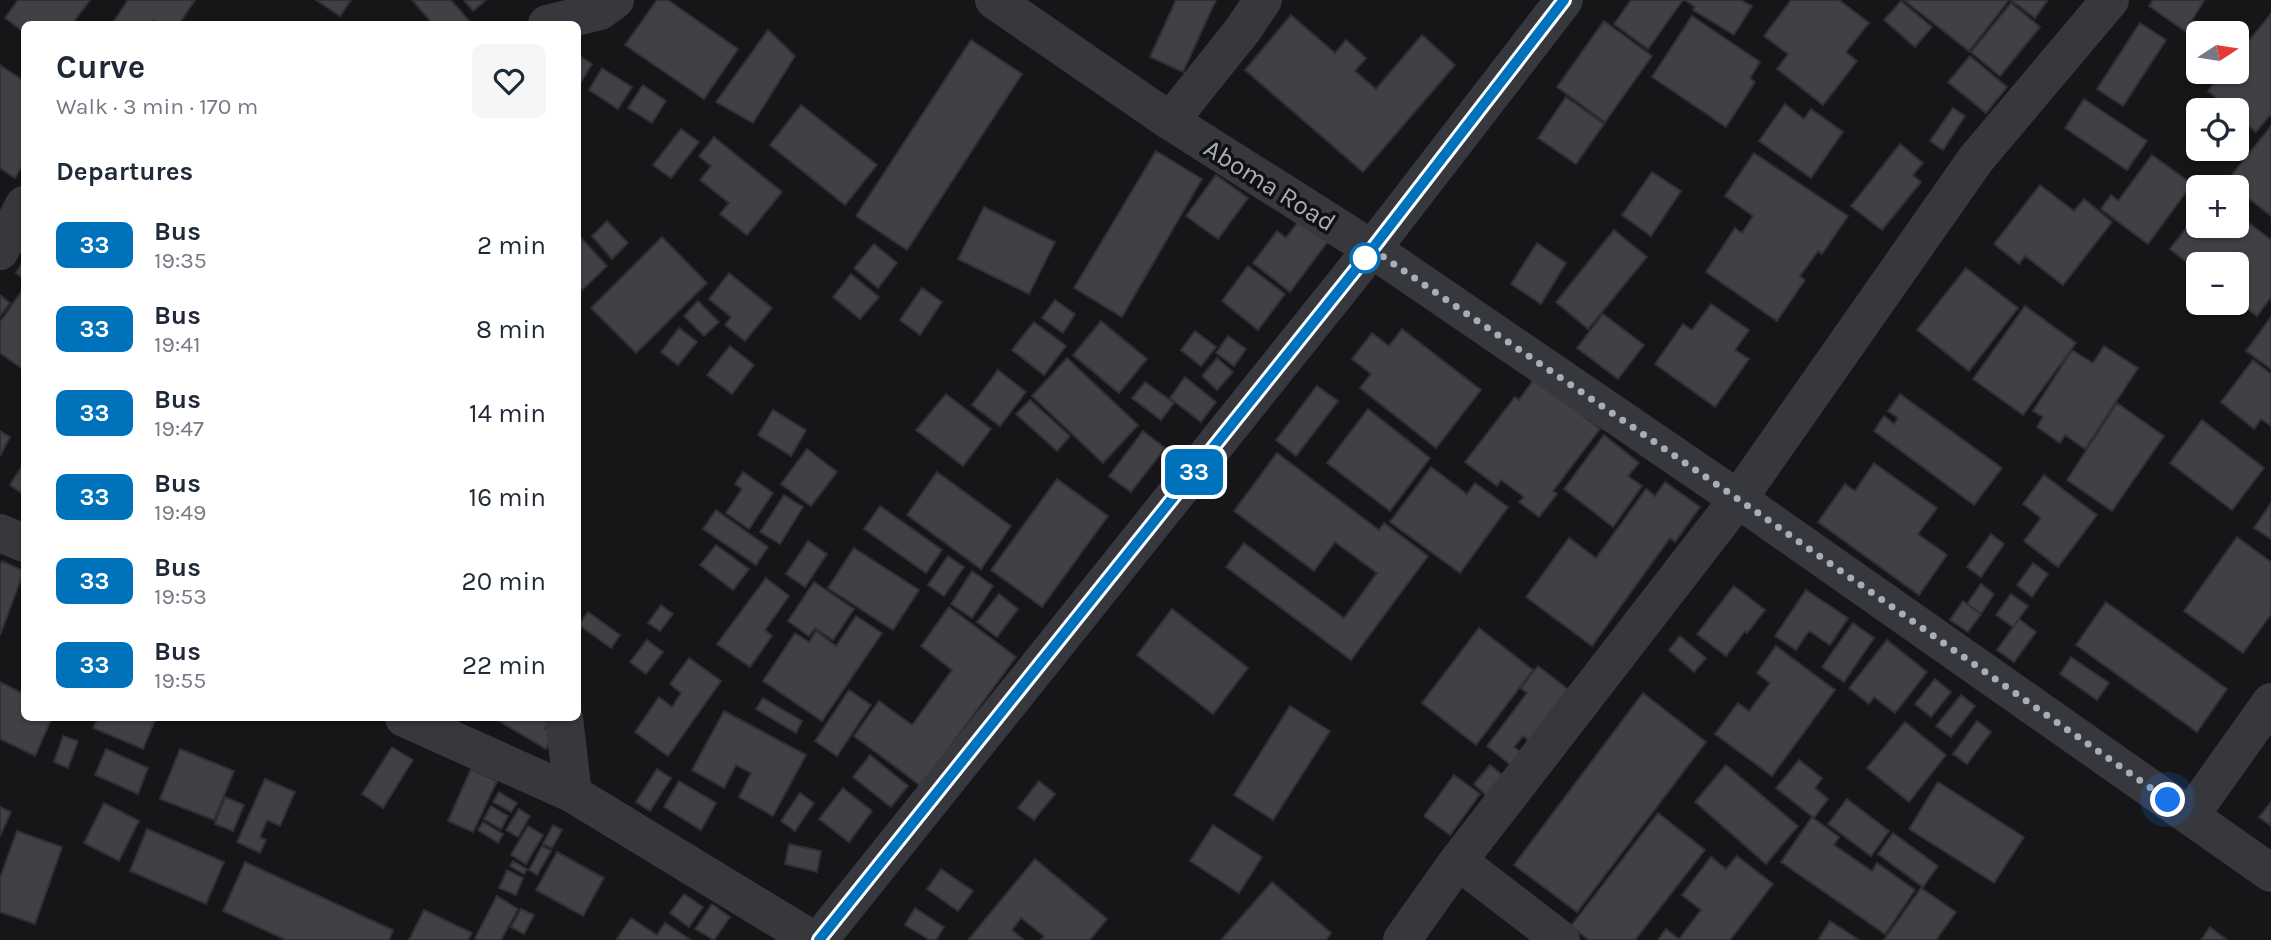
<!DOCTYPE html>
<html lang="en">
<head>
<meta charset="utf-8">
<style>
  :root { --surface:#fff; --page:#f6f6f7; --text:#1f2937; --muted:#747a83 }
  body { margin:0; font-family:Karla,sans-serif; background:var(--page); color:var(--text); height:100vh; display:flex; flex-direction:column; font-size:26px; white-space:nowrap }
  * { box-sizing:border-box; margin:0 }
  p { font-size:23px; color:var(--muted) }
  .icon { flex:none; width:38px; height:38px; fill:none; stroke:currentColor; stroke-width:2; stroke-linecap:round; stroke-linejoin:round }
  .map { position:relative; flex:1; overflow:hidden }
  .sheet { position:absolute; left:21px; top:21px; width:560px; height:700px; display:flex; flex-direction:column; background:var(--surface); border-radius:10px; box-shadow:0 2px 5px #0004 }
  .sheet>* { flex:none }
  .badge { padding:0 14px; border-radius:10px; font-size:24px; line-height:46px }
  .needle { width:46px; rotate:78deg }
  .fabs { position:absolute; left:2186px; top:21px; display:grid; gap:14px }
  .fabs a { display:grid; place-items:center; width:63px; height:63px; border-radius:10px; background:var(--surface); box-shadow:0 2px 5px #0004; font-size:35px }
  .you { position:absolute; width:35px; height:35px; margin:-18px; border:5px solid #fff; border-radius:50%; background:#1a73e8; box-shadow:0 0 0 10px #1a73e833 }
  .map>.badge { position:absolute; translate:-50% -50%; box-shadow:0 0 0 4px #fff }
  h2 { padding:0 35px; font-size:26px; line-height:63px }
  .round { display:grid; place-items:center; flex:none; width:74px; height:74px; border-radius:10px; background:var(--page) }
  .head { display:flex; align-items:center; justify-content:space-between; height:119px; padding:0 35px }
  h1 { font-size:33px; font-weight:700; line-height:52px }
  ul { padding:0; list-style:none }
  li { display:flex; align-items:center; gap:21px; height:84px; padding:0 35px }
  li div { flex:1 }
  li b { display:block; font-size:26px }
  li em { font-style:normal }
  li .badge { min-width:77px; font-weight:700; text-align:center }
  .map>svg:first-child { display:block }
  .building { fill:#404145; stroke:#303034; stroke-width:2 }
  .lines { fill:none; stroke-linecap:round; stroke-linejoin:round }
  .minor { stroke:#37383d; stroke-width:38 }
  .line-casing { stroke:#fff; stroke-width:16 }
  .line { stroke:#0072bc; stroke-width:10 }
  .walk { stroke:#a8adb8; stroke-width:7; stroke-dasharray:0 12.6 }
  .stop-dot { fill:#fff; stroke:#0072bc; stroke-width:3.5 }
  .labels { text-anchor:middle; stroke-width:7; stroke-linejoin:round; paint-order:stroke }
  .street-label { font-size:26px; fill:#a8adb8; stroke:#111113 }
</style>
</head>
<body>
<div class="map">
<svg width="2271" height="940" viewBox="0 0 2271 940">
  <rect width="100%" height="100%" fill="#161618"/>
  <path class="building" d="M18,0H90L72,24H24V32L5,18Z
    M128,0H195L179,24H158L153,21L150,24H112Z
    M316,0H351L340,16Z
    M412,0H451L471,23L469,24H433Z
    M464,0H486L473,11Z
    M657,0H668L738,49L704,99L625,45Z
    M1176,0H1216L1183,72L1150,57Z
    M1631,0H1683L1648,49L1614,24Z
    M1685,0H1741L1752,6L1734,35L1693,10L1695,7Z
    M1791,0H1839L1869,23L1846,52L1857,61L1823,105L1777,69L1788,54L1764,36Z
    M1904,0H2006L2008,1L1969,51Z
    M2011,0H2048L2035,18Z
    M2153,0H2203L2204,1L2185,31L2149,6Z
    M1901,1L1932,27L1915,47L1884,20Z
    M2011,3L2040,27L2000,76L1971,52Z
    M2271,14V114L2256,132L2236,115V110H2231L2208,91L2223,72H2236V56Z
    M1291,15L1335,53L1346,40L1366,58L1355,71L1376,89L1422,35L1455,65L1363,172L1245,70Z
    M1692,16L1760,62L1750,78L1755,82L1726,127L1652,77Z
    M1604,21L1652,56L1605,122L1557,87Z
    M2140,23L2166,40L2123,106L2097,89Z
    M768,30L795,56L753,123L716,102Z
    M971,40L1022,74L907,250L856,216Z
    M578,55L592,64L578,87Z
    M1970,56L2007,87L1986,113L1948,82Z
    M0,65L24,81V163L15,178L0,168Z
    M602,68L632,87L618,109L589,90Z
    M643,85L666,101L652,123L628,108Z
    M1566,97L1604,124L1576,164L1538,138Z
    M2084,99L2147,141L2127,170L2065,128Z
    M1785,104L1804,119L1811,109L1843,132L1811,178L1759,141Z
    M801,105L877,165L845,205L770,145Z
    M1953,108L1965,116L1943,150L1930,141Z
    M2271,126V216L2227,181Z
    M681,129L699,142L671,178L653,165Z
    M714,137L782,192L747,235L720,214L729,203L700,180L711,166L699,156Z
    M1900,144L1923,163L1913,175L1921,182L1882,230L1851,206Z
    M1156,151L1202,179L1122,317L1074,288Z
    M1754,153L1848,216L1822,254L1818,251L1800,276L1805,280L1777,321L1706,272L1735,228L1742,233L1753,216L1725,196Z
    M2152,155L2192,184L2148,244L2101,209L2111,195L2118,201Z
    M1652,172L1681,191L1651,236L1622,215Z
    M1216,175L1248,198L1218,239L1186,216Z
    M2040,185L2074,211L2084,199L2112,222L2063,285L2025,256L2019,264L1994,244Z
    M984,207L1055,242L1029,294L958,259Z
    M1307,210L1335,232L1290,292L1253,263L1277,231L1286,238Z
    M2198,213V226H2236V213L2271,240V297L2257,316L2236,300V264H2198V271L2170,249Z
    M607,221L628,243L612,259L592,236Z
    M1614,230L1647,257L1588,329L1556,302Z
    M662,237L707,283L636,353L591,308Z
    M581,238L607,266L582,290L578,286V242Z
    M1537,243L1566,263L1541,304L1511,284Z
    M874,244L897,263L878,288L854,268Z
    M24,260V279L16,273Z
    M1248,266L1285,294L1258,330L1222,301Z
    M1966,268L2018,308L1969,371L1917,330Z
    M729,273L772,308L745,341L725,325L731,317L709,299Z
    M851,274L879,297L860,319L833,297Z
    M922,288L942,302L920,335L900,320Z
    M21,292L24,295V370L0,353V322Z
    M0,295L10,303L0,316Z
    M1055,300L1075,314L1063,333L1042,318Z
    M698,301L719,322L704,336L684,316Z
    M1711,304L1749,330L1735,350L1749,359L1715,407L1655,364L1683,324L1692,330Z
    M2025,306L2076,343L2023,415L1973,379Z
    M1603,314L1644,345L1618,379L1577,348Z
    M2271,317V369L2246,351Z
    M1101,321L1147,359L1119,393L1073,355Z
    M1034,322L1066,346L1044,375L1012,350Z
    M679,328L697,342L678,365L661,352Z
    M1402,329L1481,390L1436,448L1360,388L1371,374L1352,359L1372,333L1389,346Z
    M1195,331L1216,347L1201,366L1181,350Z
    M1228,336L1246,349L1234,366L1216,353Z
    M730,346L754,365L732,394L707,375Z
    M2104,346L2138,368L2085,449L2065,435L2060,443L2037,427L2043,417L2033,411L2072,350L2093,363Z
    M1067,358L1138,425L1103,463L1032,396Z
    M1217,358L1233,372L1217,390L1202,376Z
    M2253,360L2271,374V426L2261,419L2254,429L2221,402Z
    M998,370L1026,392L1000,426L972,405Z
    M1185,377L1216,402L1201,422L1170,398Z
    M1535,378L1600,429L1553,491L1557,494L1539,517L1519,502L1524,497L1501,480L1497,486L1465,462L1515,397L1519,400Z
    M1145,382L1174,403L1161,420L1132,398Z
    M1317,386L1338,401L1296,456L1276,440Z
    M946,394L991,429L963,466L916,430Z
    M1900,394L2002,468L1974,505L1874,431L1884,416L1894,424L1898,418L1888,411Z
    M1030,400L1070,436L1057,451L1016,414Z
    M2117,403L2164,436L2112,511L2067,480Z
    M1368,409L1430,458L1390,511L1327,463Z
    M773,410L806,430L791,456L758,435Z
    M2202,420L2264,468L2232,510L2170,463Z
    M0,431L10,437L0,456Z
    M1143,431L1165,448L1131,492L1109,476Z
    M1604,435L1639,463L1628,476L1642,486L1613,527L1564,489Z
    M807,449L837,472L811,506L781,484Z
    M1277,453L1379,530L1384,523L1428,556L1351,660L1226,567L1244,543L1344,618L1377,573L1335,542L1314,571L1234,511Z
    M24,463V495L10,485Z
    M1874,463L1937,508L1918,534L1947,555L1919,595L1818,522L1845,484L1855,491Z
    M1431,467L1467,494L1475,483L1508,507L1460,573L1390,522Z
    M743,472L773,493L749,529L726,513L742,489L735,484Z
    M937,472L1011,526L981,569L907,515Z
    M2044,475L2097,515L2058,567L2024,541L2041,518L2023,504Z
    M1057,479L1108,516L1042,607L991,570Z
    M1665,482L1700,507L1675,542L1670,538L1592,646L1526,597L1569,538L1596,558L1646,489L1655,496Z
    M784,495L803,507L780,544L760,532Z
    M2271,503V539L2254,528Z
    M880,506L942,550L926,573L864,529Z
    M716,510L768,547L756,565L703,529Z
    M1991,534L2004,544L1981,577L1967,567Z
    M2237,537L2271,562V614L2243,653L2184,611Z
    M808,541L827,554L805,587L786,574Z
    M716,545L749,569L733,590L700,565Z
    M854,548L919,590L893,630L828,588Z
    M948,556L964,567L944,596L928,585Z
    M2,561L24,571L0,635V565Z
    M2033,563L2048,574L2032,597L2017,585Z
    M972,571L993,586L972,618L951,604Z
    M766,578L789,596L765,630L772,636L750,667L717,644Z
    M814,582L854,609L833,640L815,628L809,636L788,621Z
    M1981,584L1994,594L1981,614L1967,604Z
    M1734,586L1765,610L1747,633L1745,631L1726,656L1697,634Z
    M1806,590L1848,618L1830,645L1809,631L1796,650L1775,636Z
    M999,594L1018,609L997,637L977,622Z
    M2011,594L2028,606L2013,627L1996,615Z
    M1963,601L1981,614L1968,632L1950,620Z
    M2106,602L2227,689L2197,732L2076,645Z
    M661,605L673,614L660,631L648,623Z
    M949,607L1016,657L921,786L854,736L879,701L912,725L952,670L921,646Z
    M1172,609L1248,668L1213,714L1137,655Z
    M588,612L620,635L611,648L579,625Z
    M856,616L882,633L822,721L763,681L795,633L809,642L816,631L836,646Z
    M2019,619L2036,632L2014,662L1997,650Z
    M1853,623L1874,638L1844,682L1822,667Z
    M1479,628L1533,670L1476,745L1422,703Z
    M1680,636L1706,658L1694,672L1669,650Z
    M647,640L663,652L646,674L630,662Z
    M1887,640L1927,672L1895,713L1874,697L1869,704L1849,688Z
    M1776,646L1835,690L1772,776L1715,734L1738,703L1749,711L1770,683L1757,673Z
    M2071,657L2109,683L2097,700L2060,674Z
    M689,658L721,681L668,756L635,732L659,697L672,707L681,693L670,684Z
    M1538,666L1570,691L1530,742L1523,736L1514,747L1522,753L1512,766L1487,746L1527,693L1521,688Z
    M1935,679L1951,692L1931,717L1915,704Z
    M0,682L24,694V718H52L35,756L0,739Z
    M849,690L871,705L837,756L815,741Z
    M1643,693L1706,742L1577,912L1514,865Z
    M1961,695L1975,706L1951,737L1936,726Z
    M763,698L802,721L796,733L756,709Z
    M1290,706L1330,731L1273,820L1234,795Z
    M724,711L806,755L773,816L739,797L751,773L736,765L724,788L692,770Z
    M98,718H156L143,749L93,728Z
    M502,718H550L545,729L554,734L546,749L499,721Z
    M1977,721L1991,732L1967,764L1953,754Z
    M1905,722L1946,755L1909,802L1867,768Z
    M63,736L78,741L68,768L54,762Z
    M392,747L413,760L383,808L362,794Z
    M106,749L148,768L138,794L95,775Z
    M180,749L234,771L214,820L160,799Z
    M870,755L908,786L891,807L853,777Z
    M1799,760L1822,778L1815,788L1828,799L1814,818L1776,788Z
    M1490,765L1506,778L1489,798L1474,784Z
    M1726,765L1798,826L1766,864L1695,802Z
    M471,769L497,781L473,832L448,821Z
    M657,769L671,778L650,811L636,802Z
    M1454,775L1480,794L1450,835L1424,816Z
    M265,779L295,792L280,826L267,820L260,837L266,840L260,853L237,842Z
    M679,781L716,803L701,830L664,807Z
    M1039,781L1055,794L1034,820L1018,808Z
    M1938,782L2024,837L1994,883L1909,829Z
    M843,788L872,811L849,842L819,819Z
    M499,792L517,803L511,812L493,802Z
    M800,793L814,803L795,831L781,821Z
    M225,797L244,805L233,831L215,824Z
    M1847,799L1889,831L1871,856L1828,824Z
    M2271,802V826L2259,817Z
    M104,803L139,821L119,861L84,843Z
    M491,806L508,816L501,829L484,819Z
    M0,807L11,812L0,836Z
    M519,809L530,816L518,837L506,830Z
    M1658,813L1705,850L1635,940H1589L1571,926Z
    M1812,817L1839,837L1834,845L1872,871L1877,863L1915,890L1885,934L1781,862Z
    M483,822L503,834L498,843L478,830Z
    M553,825L562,830L552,848L543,844Z
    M1213,825L1262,857L1239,893L1190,861Z
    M528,826L543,835L526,864L511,855Z
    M147,829L224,862L206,904L130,871Z
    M17,831L62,847L35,924L0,912V878Z
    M1893,833L1938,866L1923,887L1878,854Z
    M789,844L821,851L817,872L785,864Z
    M542,846L551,851L537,875L529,870Z
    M557,852L604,878L583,916L536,890Z
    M1737,856L1773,884L1730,940H1658L1666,929L1679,939L1701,910L1682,895L1711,857L1726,869Z
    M1035,859L1107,919L1090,940H1041L1044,936L1021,918L1012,930L1024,940H968Z
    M513,861L527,869L524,874L510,866Z
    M245,862L393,930L389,940H286L223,911Z
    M941,869L973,891L958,911L927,889Z
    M507,870L523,878L516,895L499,888Z
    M1272,882L1331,933L1326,940H1221Z
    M1921,888L1956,912L1936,940H1884Z
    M684,894L703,907L689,927L670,913Z
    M497,896L518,909L501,940H479L475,938Z
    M712,904L730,917L714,940L695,929Z
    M915,908L944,927L936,940H930L905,925Z
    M521,909L534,915L524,934L511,927Z
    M424,910L472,933L468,940H409Z
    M631,918L657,935L665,923L691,940H616Z
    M1830,921L1859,940H1818Z
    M2210,927L2227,940H2201Z"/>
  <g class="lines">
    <path class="minor" d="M994,0L1170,121L1372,249L1738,499L2271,873
      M547,24L600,11L615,0
      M1170,121L1242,31L1263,0
      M0,251L24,205
      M0,533L24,543
      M404,718L573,794L813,940
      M564,718L573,794
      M2190,816L2271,702
      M1458,861L1561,940
      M819,940L1372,249L1564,0
      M1402,940L1458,861L1738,499L1976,159L2110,0"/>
  </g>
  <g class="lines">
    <g class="line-casing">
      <path id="line" d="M819,940L1372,249L1564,0"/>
    </g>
    <use href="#line" class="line"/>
    <path class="walk" d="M1365,258L1372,249L1738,499L2168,800"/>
  </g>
  <circle class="stop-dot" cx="1365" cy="258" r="14"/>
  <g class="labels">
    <g class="street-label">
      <text transform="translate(1270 185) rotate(32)" y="9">Aboma Road</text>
    </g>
  </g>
</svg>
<div class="fabs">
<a><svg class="needle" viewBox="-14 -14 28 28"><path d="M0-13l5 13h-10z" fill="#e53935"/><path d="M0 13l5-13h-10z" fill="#747a83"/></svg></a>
<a><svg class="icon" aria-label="locate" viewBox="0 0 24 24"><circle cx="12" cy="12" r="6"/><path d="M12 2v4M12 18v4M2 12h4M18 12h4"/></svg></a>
<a>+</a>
<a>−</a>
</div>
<div class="you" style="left:2168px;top:800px"></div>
<b class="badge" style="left:1194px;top:472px;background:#0072bc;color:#fff">33</b>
<section class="sheet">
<div class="head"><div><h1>Curve</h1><p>Walk · 3 min · 170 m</p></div><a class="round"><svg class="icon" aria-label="heart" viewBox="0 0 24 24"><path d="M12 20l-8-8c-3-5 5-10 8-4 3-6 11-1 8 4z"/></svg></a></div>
<h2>Departures</h2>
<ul>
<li><span class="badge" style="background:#0072bc;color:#fff">33</span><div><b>Bus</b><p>19:35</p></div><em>2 min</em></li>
<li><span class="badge" style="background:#0072bc;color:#fff">33</span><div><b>Bus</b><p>19:41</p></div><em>8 min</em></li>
<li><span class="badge" style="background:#0072bc;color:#fff">33</span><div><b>Bus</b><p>19:47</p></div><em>14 min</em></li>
<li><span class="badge" style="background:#0072bc;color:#fff">33</span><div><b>Bus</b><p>19:49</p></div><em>16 min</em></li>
<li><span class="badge" style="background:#0072bc;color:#fff">33</span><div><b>Bus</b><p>19:53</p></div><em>20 min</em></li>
<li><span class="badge" style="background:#0072bc;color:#fff">33</span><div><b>Bus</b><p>19:55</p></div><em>22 min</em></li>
</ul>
</section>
</div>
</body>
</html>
